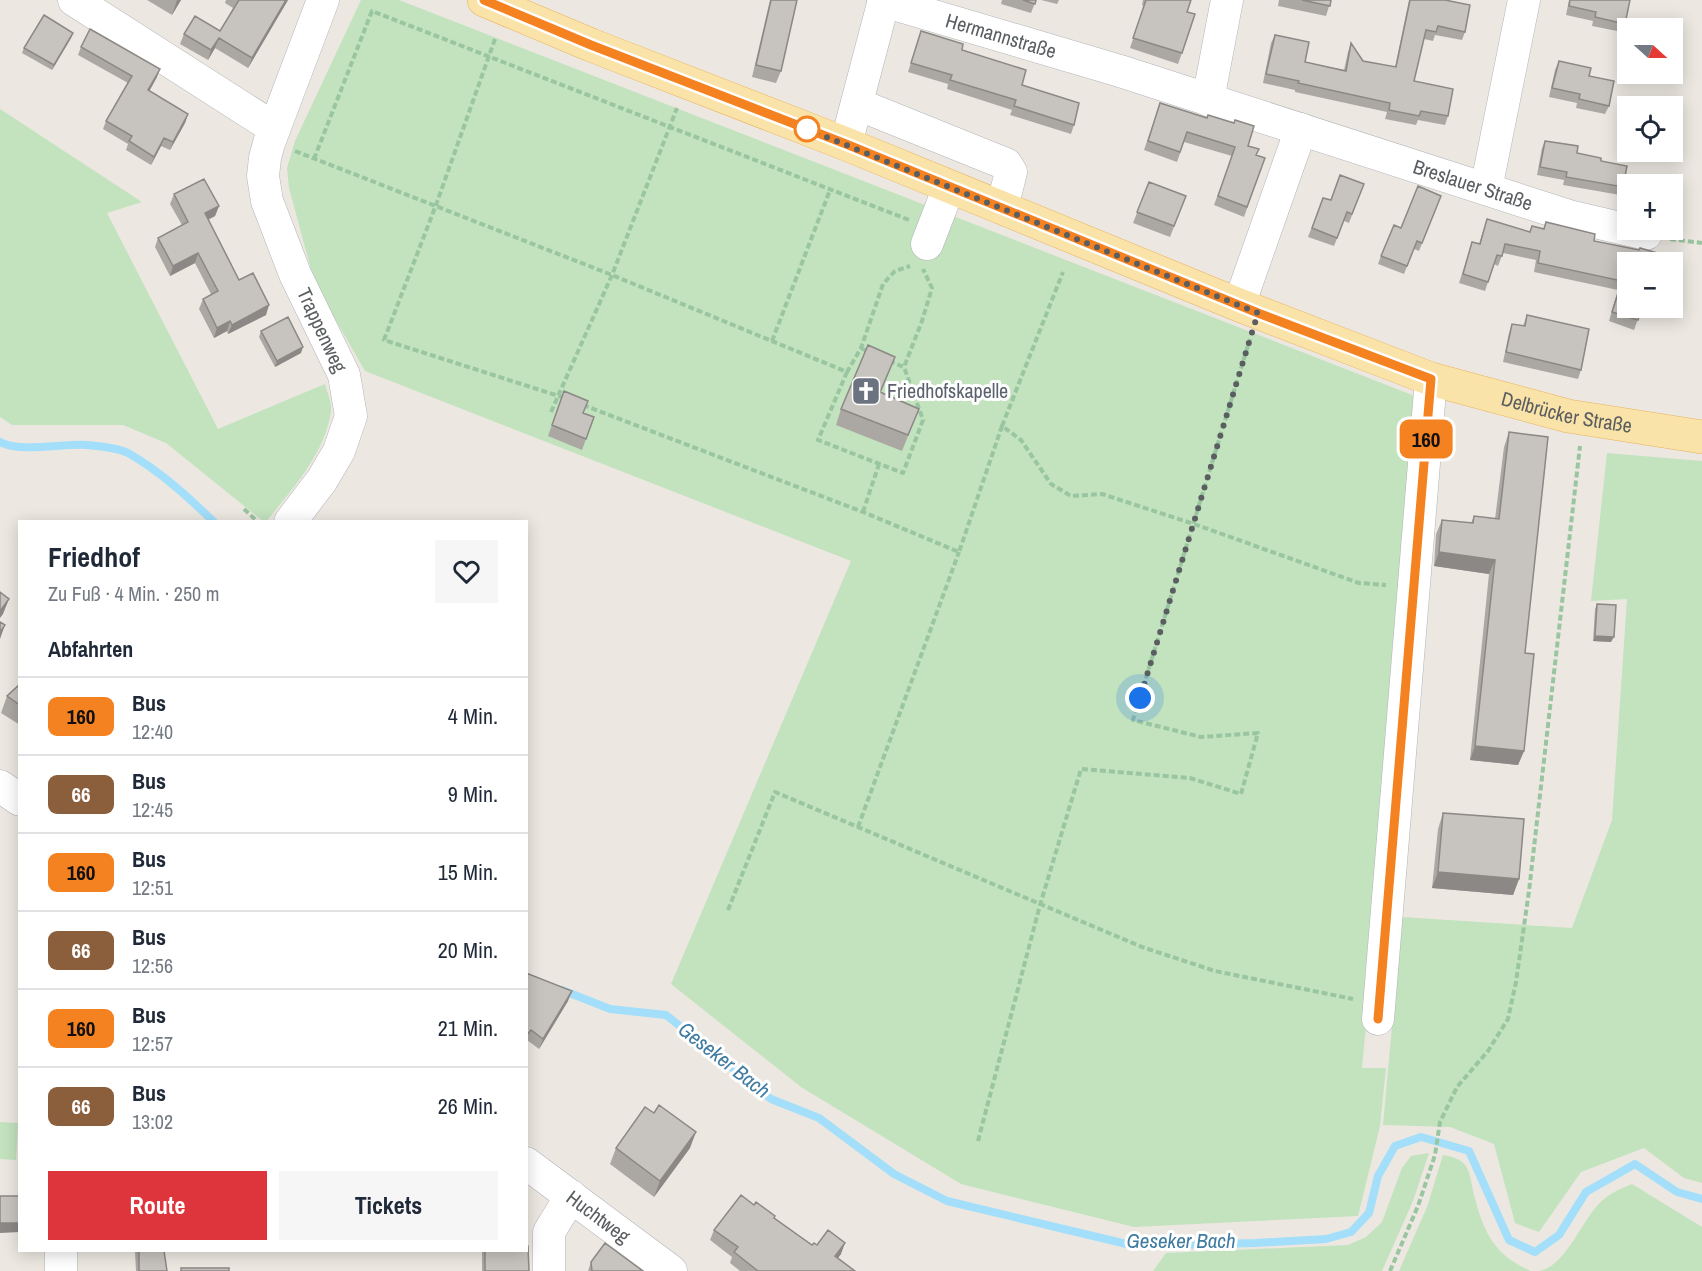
<!DOCTYPE html>
<html lang="de">
<head>
<meta charset="utf-8">
<style>
  :root { --surface:#fff; --page:#f6f6f7; --text:#1f2937; --muted:#747a83; --line:#e0e1e3; --accent:#de343b }
  body { margin:0; font-family:"Archivo Narrow",sans-serif; background:var(--page); color:var(--text); height:100vh; display:flex; flex-direction:column; font-size:22px; white-space:nowrap }
  * { box-sizing:border-box; margin:0 }
  p { font-size:20px; color:var(--muted) }
  .icon { flex:none; width:33px; height:33px; fill:none; stroke:currentColor; stroke-width:2; stroke-linecap:round; stroke-linejoin:round }
  .map { position:relative; flex:1; overflow:hidden }
  .details { position:absolute; left:18px; top:520px; width:510px; height:732px; display:flex; flex-direction:column; background:var(--surface); border-radius:0px; box-shadow:0 3px 15px #0003 }
  .details>* { flex:none }
  .badge { padding:0 12px; border-radius:9px; font-size:21px; line-height:39px }
  .needle { width:39px; rotate:111deg }
  .fabs { position:absolute; left:1617px; top:18px; display:grid; gap:12px }
  .fabs a { display:grid; place-items:center; width:66px; height:66px; border-radius:0px; background:var(--surface); box-shadow:0 3px 15px #0003; font-size:30px }
  .you { position:absolute; width:30px; height:30px; margin:-15px; border:4px solid #fff; border-radius:50%; background:#1a73e8; box-shadow:0 0 0 9px #1a73e833 }
  .map>.badge { position:absolute; translate:-50% -50%; box-shadow:0 0 0 3px #fff }
  h2 { padding:0 30px; font-size:22px; line-height:54px }
  .round { display:grid; place-items:center; flex:none; width:63px; height:63px; border-radius:0px; background:var(--page) }
  .summary { display:flex; align-items:center; justify-content:space-between; height:102px; padding:0 30px }
  h1 { font-size:28px; font-weight:800; line-height:45px }
  .primary-button { display:flex; gap:12px; margin-top:auto; padding:12px 30px }
  .primary-button a { flex:1; height:69px; border-radius:0px; background:var(--accent); color:#fff; font-size:24px; font-weight:800; line-height:69px; text-align:center }
  .primary-button a+a { background:var(--page); color:var(--text) }
  ul { padding:0; list-style:none }
  li { display:flex; align-items:center; gap:18px; height:78px; padding:0 30px; border-top:2px solid var(--line) }
  li div { flex:1 }
  li b { display:block; font-size:22px }
  li em { font-style:normal }
  li .badge { min-width:66px; font-weight:700; text-align:center }
  .map>svg:first-child { display:block }
  .green { fill:#c3e2be }
  .lines { fill:none; stroke-linecap:round; stroke-linejoin:round }
  .stream { stroke:#a3defa; stroke-width:8 }
  .minor-casing { stroke:#b2b4b8; stroke-width:33 }
  .major-casing { stroke:#e9b15d; stroke-width:34 }
  .path { stroke:#99c5a0; stroke-width:4; stroke-dasharray:6 3; stroke-linecap:butt }
  .minor { stroke:#fff; stroke-width:32 }
  .major { stroke:#fae3a8; stroke-width:33 }
  .wall { fill:#aba8a3 }
  .shaded-wall { fill:#8b8885 }
  .building { fill:#c7c3be; stroke:#8b8885; stroke-width:1.5 }
  .line-casing { stroke:#fff; stroke-width:14 }
  .line { stroke:#f58220; stroke-width:9 }
  .walk { stroke:#5a5e61; stroke-width:6; stroke-dasharray:0 10.8 }
  .stop-dot { fill:#fff; stroke:#f58220; stroke-width:3 }
  .labels { text-anchor:middle; stroke-width:6; stroke-linejoin:round; paint-order:stroke }
  .street-label { font-size:20px; fill:#5a5e61; stroke:#fff }
  .worship-label { font-size:20px; fill:#5b616d; stroke:#fff; text-anchor:start }
  .water-label { font-size:21px; font-style:italic; fill:#407ba2; stroke:#fff }
</style>
</head>
<body>
<div class="map">
<svg width="1702" height="1271" viewBox="0 0 1702 1271">
  <rect width="100%" height="100%" fill="#ece8e1"/>
  <path class="green" d="M361,0H399L1425,400L1362,1068H1386L1380,1126L1358,1216L1134,1227L961,1184L801,1087L671,984L851,561L365,371L315,284L289,188L287,168L295,141Z
    M0,109L142,202L107,213L218,429L325,384C327,392 332,403 331,411C325,454 292,489 266,522H264L166,443L123,425H12L0,417Z
    M1607,453L1702,461V1183L1684,1178L1644,1148L1581,1172L1539,1232L1515,1223L1494,1144L1450,1127L1383,1125L1402,917L1572,928L1612,820L1627,599L1591,601Z
    M0,1122L18,1123L16,1160L0,1159Z
    M1429,1153L1413,1201L1382,1271H1153L1166,1253L1348,1245L1366,1237L1382,1222L1402,1168L1411,1156Z
    M1443,1155C1452,1157 1463,1159 1467,1168C1471,1176 1472,1187 1474,1195C1484,1233 1494,1255 1531,1271H1399L1427,1207Z
    M1632,1184L1702,1227V1271H1539C1564,1267 1580,1225 1597,1206C1606,1195 1619,1189 1632,1184Z"/>
  <g class="lines">
    <path class="stream" d="M0,442C18,453 65,443 87,445C98,446 118,448 128,453C160,471 188,497 214,522
      M562,990L610,1009L666,1015L771,1099L819,1118L894,1174L947,1201L1135,1246L1255,1243L1326,1239L1351,1232L1369,1213L1378,1176L1395,1146L1421,1137L1469,1151L1509,1240L1535,1252L1559,1235L1586,1192L1635,1164L1677,1192L1702,1199"/>
    <g class="minor-casing">
      <g id="minor">
        <path d="M74,0L274,128"/>
        <path id="s1" d="M883,1L1120,71L1569,216L1646,234"/>
        <path d="M1208,100L1227,0"/>
        <path d="M857,104L1006,164L1011,172L1002,208"/>
        <path d="M846,144L884,0"/>
        <path d="M1486,189L1524,0"/>
        <path d="M927,244L949,187"/>
        <path d="M1239,305L1301,129"/>
        <path d="M290,522L322,480L339,451L351,416L344,375L295,274L267,201L263,176L265,158L269,143L323,0"/>
        <path d="M0,786L20,800"/>
        <path d="M1378,1019L1431,379"/>
        <path id="s2" d="M526,1163L671,1271"/>
        <path d="M61,1251V1271"/>
        <path d="M549,1271V1232L571,1196"/>
      </g>
    </g>
    <g class="major-casing">
      <g id="major">
        <path id="s3" d="M484,0L591,45L846,144L1239,305L1431,379L1568,416L1702,437"/>
      </g>
    </g>
    <path class="path" d="M495,39L436,205L384,340L565,398
      M295,151L612,275L847,372L861,348L883,284L895,271L910,266
      M314,159L372,11L909,220
      M1670,239L1702,243
      M772,341L830,190
      M861,348L871,353
      M889,361L904,367L922,321L932,288L923,269
      M847,372L818,440L903,473L923,420L904,367
      M583,405L863,512L959,552L1002,426L1021,440L1051,484L1071,496L1102,494L1194,524L1359,583L1386,585
      M551,412L612,275L677,108
      M1002,426L1063,272
      M244,509L258,522
      M863,512L879,464
      M858,827L959,552
      M728,910L775,792L1142,947L1215,971L1353,999
      M978,1141L1040,905L1081,769L1190,778L1241,794L1258,733L1201,737L1133,720L1250,339
      M1390,1271L1418,1206L1435,1155L1440,1122L1457,1087L1488,1051L1508,1019L1516,982L1529,891L1580,446"/>
    <use href="#minor" class="minor"/>
    <use href="#major" class="major"/>
  </g>
  <path class="wall" d="M147,0H181L172,15Z
    M226,0H288L248,68L215,48L208,60L180,44L184,34L220,31L233,8L225,3Z
    M770,0H797L781,71L776,83L752,77Z
    M1002,0H1036L1031,13L1001,4Z
    M1041,0H1059L1057,4Z
    M1143,0H1191L1187,12L1182,53L1178,64L1130,48L1144,6L1142,5Z
    M1279,0H1331L1326,16L1278,6Z
    M1409,0H1445L1465,32L1462,40L1435,35L1433,41L1424,39L1414,81L1448,116L1445,125L1418,120L1416,125L1385,119L1387,112L1295,92V90L1263,83L1271,43L1275,35L1305,62L1344,70L1348,52L1351,43L1363,61L1395,67Z
    M1569,0H1630L1625,24L1622,32L1592,26L1593,21L1566,15Z
    M73,33L71,38L52,70L22,53L24,48Z
    M918,40L962,50L1022,85L1074,125L1071,134L1010,115L1012,110L947,89L948,84L908,72Z
    M81,47L157,77L149,91L188,114L185,123L170,150L161,146L151,165L126,150L128,144L103,129L106,121L128,83L78,55Z
    M1559,61L1589,76L1609,106L1605,114L1576,108L1577,103L1549,97L1555,70Z
    M1160,103L1248,146L1256,155L1265,158L1244,217L1214,205L1232,156L1184,142L1177,162L1144,150Z
    M1545,141L1577,153L1601,161L1623,187L1620,195L1563,185L1564,180L1537,175L1542,148Z
    M1149,182L1186,196L1170,237L1133,223Z
    M1364,184L1349,223L1344,221L1334,246L1308,237L1323,198L1331,200Z
    M174,194L219,206L215,216L208,220L239,280L266,315L228,334L227,331L214,338L199,309L203,299L211,294L195,263L170,276L155,247L158,238L182,225L170,204Z
    M1438,204L1419,251L1414,249L1404,274L1378,264L1381,256L1401,228Z
    M1487,219L1530,232L1532,226L1543,229L1546,222L1594,241L1664,255L1628,262L1642,308L1634,330L1609,321L1618,290L1534,272L1536,260L1503,253L1498,266L1494,264L1485,291L1459,283L1472,242L1479,244Z
    M1527,315L1581,370L1578,379L1503,362L1509,333L1512,324L1523,326Z
    M261,331L301,353L275,367L259,337Z
    M895,357L881,393L919,409L902,451L836,425L841,409Z
    M564,391L584,413L594,417L582,450L548,436Z
    M1509,432L1525,653L1524,751L1518,765L1470,760L1489,574L1434,566L1436,534L1442,520L1471,523L1474,516L1495,519L1504,447Z
    M1597,604L1611,642L1593,641L1595,609Z
    M20,684V725L1,713L7,696Z
    M1443,813L1519,879L1513,895L1432,888L1438,829Z
    M526,973L568,1001L539,1049L527,1040L526,1041Z
    M616,1148H690L654,1197L610,1164Z
    M754,1205L775,1216V1218L812,1245H817L841,1254L838,1258L855,1271H740L730,1263L732,1257L710,1240L714,1230Z
    M105,1251H164L167,1271H136L135,1252H105Z
    M482,1251H526L529,1271H482Z
    M591,1262L643,1271H588Z"/>
  <path class="shaded-wall" d="M177,0H181L172,15Z
    M286,0H288L248,68L252,58Z
    M73,33L71,38L52,70L54,65Z
    M219,38L215,48L208,60L211,50Z
    M160,69L157,77L145,99L148,90Z
    M188,114L185,123L170,150L173,142Z
    M164,138L161,146L151,165L154,157Z
    M219,206L215,216L201,223L205,213Z
    M198,253L195,263L170,276L173,266Z
    M269,305L266,315L228,334L232,325Z
    M230,321L227,331L214,338L217,328Z
    M303,347L301,353L275,367L277,361Z
    M1439,552L1495,560L1489,574L1434,566Z
    M9,599L3,614L0,618V611Z
    M5,625L0,639V632Z
    M1595,636L1614,637L1611,642L1593,641Z
    M1475,746L1524,751L1518,765L1470,760Z
    M1438,872L1519,879L1513,895L1432,888Z
    M572,991L568,1001L539,1049L543,1039Z
    M696,1132L690,1148L654,1197L660,1181Z
    M0,1223H20V1232L0,1233Z
    M845,1243L841,1254L831,1267L835,1256Z
    M106,1251H136L135,1252H105Z"/>
  <path class="building" d="M239,0H286L252,58L219,38L211,50L184,34L195,16L220,31Z
    M771,0H797L781,71L756,65Z
    M1023,0H1036L1035,4Z
    M1146,0H1191L1187,12L1195,14L1182,53L1133,38Z
    M1302,0H1331L1330,6Z
    M1410,0H1445L1470,5L1465,32L1438,26L1436,32L1426,30L1414,81L1453,89L1448,116L1421,111L1419,116L1389,110L1390,103L1298,83L1299,81L1266,74L1275,35L1309,42L1305,62L1346,71L1351,43L1363,61L1396,67Z
    M1570,0H1630L1625,24L1595,17L1596,12L1569,6Z
    M44,15L73,33L54,65L24,48Z
    M90,29L160,69L148,90L188,114L173,142L164,138L154,157L129,141L132,136L106,121L132,76L81,47Z
    M921,31L963,44L962,50L1026,70L1022,85L1079,103L1074,125L1014,106L1016,100L950,80L952,75L911,63Z
    M1559,61L1591,68L1589,76L1614,81L1609,106L1579,99L1580,94L1552,88Z
    M1160,103L1207,118L1208,115L1234,123L1235,120L1254,126L1248,146L1259,149L1256,155L1265,158L1247,207L1218,196L1235,147L1187,132L1180,152L1148,141Z
    M1545,141L1578,146L1577,153L1601,158V161L1627,166L1623,187L1566,177L1567,172L1540,167Z
    M1340,175L1364,184L1352,214L1347,212L1337,238L1312,228L1323,198L1331,200Z
    M204,179L219,206L205,213L239,280L253,273L269,305L232,325L230,321L217,328L203,299L218,291L198,253L173,266L158,238L188,222L174,194Z
    M1149,182L1186,196L1174,226L1137,212Z
    M1418,186L1441,196L1422,243L1417,241L1407,266L1381,256L1394,225L1401,228Z
    M1487,219L1530,232L1532,226L1544,229L1546,222L1595,234L1594,241L1639,250L1640,248L1664,255L1661,262H1628V308H1642L1638,320L1612,312L1622,281L1538,263L1540,251L1505,244L1502,256L1497,255L1488,282L1463,274L1472,242L1480,244Z
    M1527,315L1589,329L1581,370L1506,352L1512,324L1525,326Z
    M288,317L303,347L277,361L261,331Z
    M868,345L895,357L880,392L919,409L908,435L841,409Z
    M564,391L588,401L583,413L594,417L586,439L552,425Z
    M1509,432L1548,437L1525,653L1534,654L1524,751L1475,746L1495,560L1439,552L1442,520L1473,523L1474,516L1499,519Z
    M0,592L9,599L0,611Z
    M1597,604L1616,605L1614,637L1595,636Z
    M0,622L5,625L0,632Z
    M20,684V705L7,696Z
    M1443,813L1524,819L1519,879L1438,872Z
    M526,973L572,991L543,1039L531,1030L526,1036Z
    M659,1105L696,1132L660,1181L616,1148L645,1107L654,1113Z
    M741,1195L754,1205L756,1202L775,1216L774,1218L812,1245L814,1243L817,1245L828,1230L845,1243L835,1256L855,1271H758L734,1252L738,1247L714,1230Z
    M0,1196H20V1223H0Z
    M605,1243L643,1271H592L591,1262Z
    M526,1246H528L529,1271H485V1251H526Z
    M139,1251H164L167,1271H139Z
    M181,1268H229V1271H181Z"/>
  <g class="lines">
    <g class="line-casing">
      <path id="line" d="M484,0L591,45L846,144L1258,313L1431,379L1378,1019"/>
    </g>
    <use href="#line" class="line"/>
    <path class="walk" d="M807,129L1258,313L1140,698"/>
  </g>
  <defs>
    <g id="church-square" transform="scale(1.5)"><rect x="-9" y="-9" width="18" height="18" rx="4" fill="#6b7280" stroke="#fff"/><path d="M-1.2-6h2.4v3.5h3.3v2.4h-3.3V6h-2.4V-.1h-3.3v-2.4h3.3Z" fill="#fff"/></g>
  </defs>
  <g fill-rule="evenodd">
    <use href="#church-square" x="866" y="391"/>
  </g>
  <circle class="stop-dot" cx="807" cy="129" r="12"/>
  <g class="labels">
    <g class="street-label">
      <text dy="7" stroke="none"><textPath href="#s1" startOffset="123">Hermannstraße</textPath></text>
      <text dy="7" stroke="none"><textPath href="#s1" startOffset="618">Breslauer Straße</textPath></text>
      <text transform="translate(322 330) rotate(65)" y="7">Trappenweg</text>
      <text dy="7" stroke="none"><textPath href="#s3" startOffset="1160">Delbrücker Straße</textPath></text>
      <text dy="7" stroke="none"><textPath href="#s2" startOffset="90">Huchtweg</textPath></text>
    </g>
    <g class="worship-label">
      <text x="887" y="398">Friedhofskapelle</text>
    </g>
    <g class="water-label">
      <text transform="translate(724 1060) rotate(38)" y="7">Geseker Bach</text>
      <text x="1181" y="1248">Geseker Bach</text>
    </g>
  </g>
</svg>
<div class="fabs">
<a><svg class="needle" viewBox="-14 -14 28 28"><path d="M0-13l5 13h-10z" fill="#e53935"/><path d="M0 13l5-13h-10z" fill="#747a83"/></svg></a>
<a><svg class="icon" aria-label="locate" viewBox="0 0 24 24"><circle cx="12" cy="12" r="6"/><path d="M12 2v4M12 18v4M2 12h4M18 12h4"/></svg></a>
<a>+</a>
<a>−</a>
</div>
<div class="you" style="left:1140px;top:698px"></div>
<b class="badge" style="left:1426px;top:439px;background:#f58220;color:#111">160</b>
<section class="details">
<div class="summary"><div><h1>Friedhof</h1><p>Zu Fuß · 4 Min. · 250 m</p></div><a class="round"><svg class="icon" aria-label="heart" viewBox="0 0 24 24"><path d="M12 20l-8-8c-3-5 5-10 8-4 3-6 11-1 8 4z"/></svg></a></div>
<h2>Abfahrten</h2>
<ul>
<li><span class="badge" style="background:#f58220;color:#111">160</span><div><b>Bus</b><p>12:40</p></div><em>4 Min.</em></li>
<li><span class="badge" style="background:#8b5e3c;color:#fff">66</span><div><b>Bus</b><p>12:45</p></div><em>9 Min.</em></li>
<li><span class="badge" style="background:#f58220;color:#111">160</span><div><b>Bus</b><p>12:51</p></div><em>15 Min.</em></li>
<li><span class="badge" style="background:#8b5e3c;color:#fff">66</span><div><b>Bus</b><p>12:56</p></div><em>20 Min.</em></li>
<li><span class="badge" style="background:#f58220;color:#111">160</span><div><b>Bus</b><p>12:57</p></div><em>21 Min.</em></li>
<li><span class="badge" style="background:#8b5e3c;color:#fff">66</span><div><b>Bus</b><p>13:02</p></div><em>26 Min.</em></li>
</ul>
<div class="primary-button"><a>Route</a><a>Tickets</a></div>
</section>
</div>
</body>
</html>
